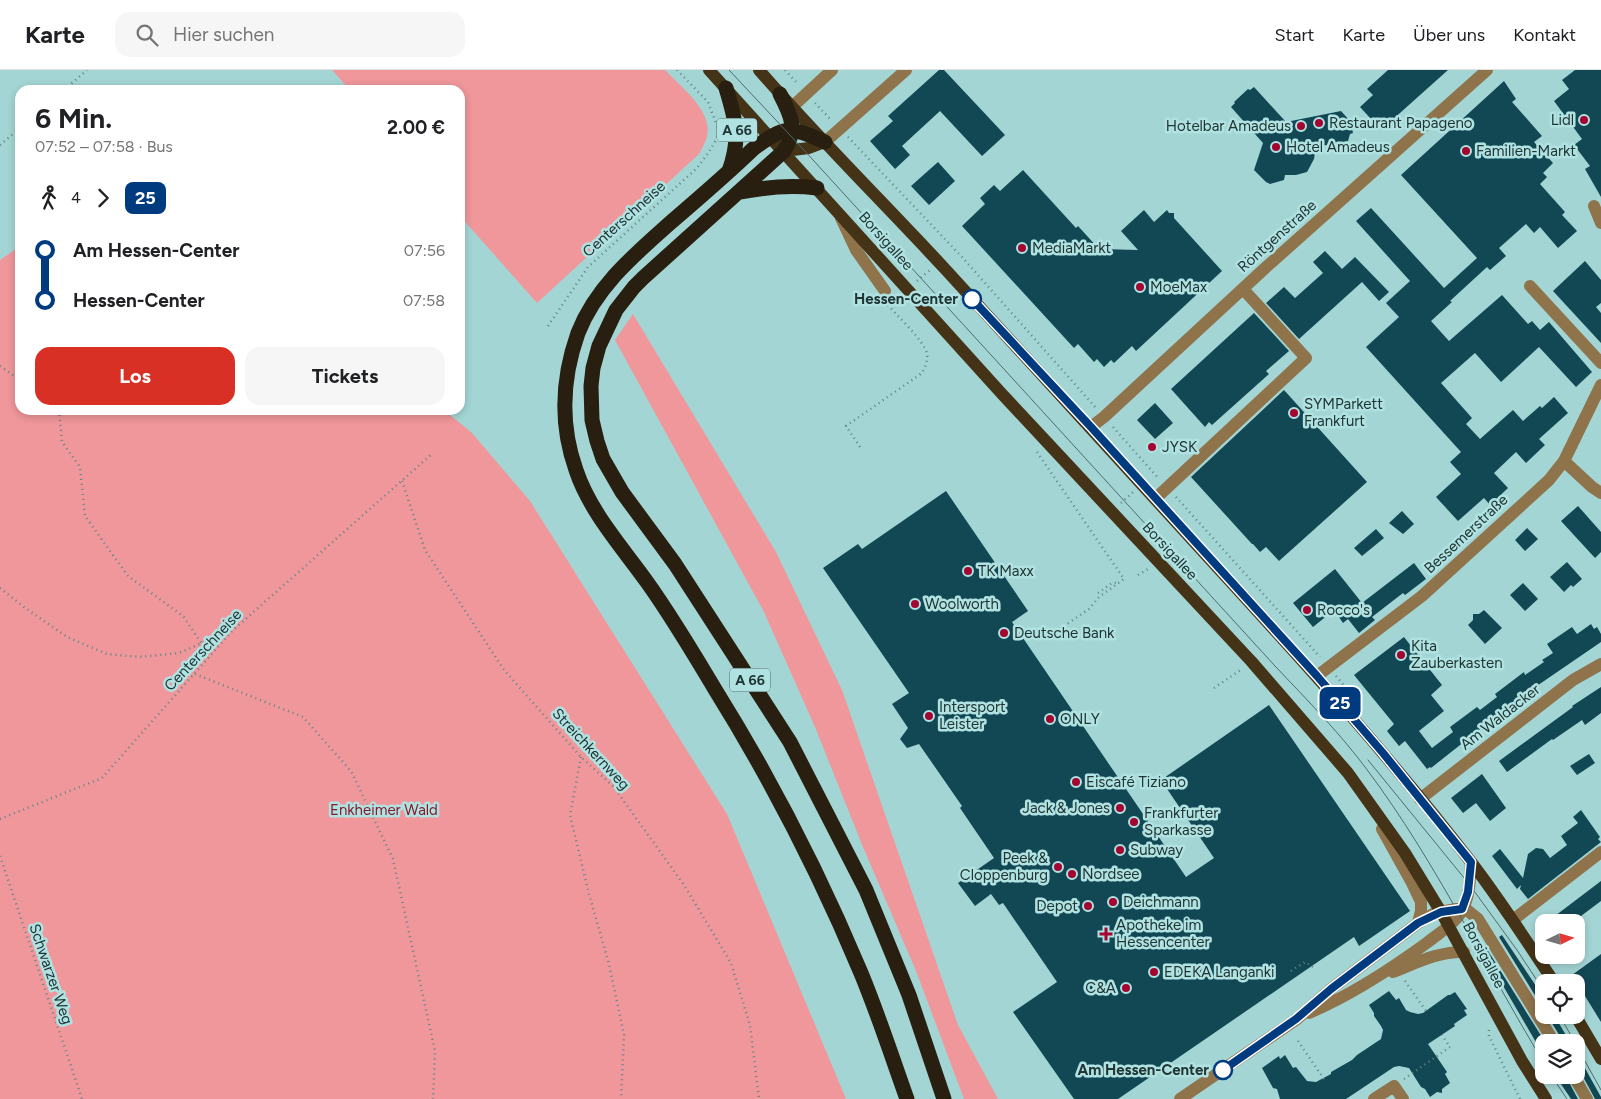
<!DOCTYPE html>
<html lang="de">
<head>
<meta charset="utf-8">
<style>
  :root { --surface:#fff; --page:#f6f6f6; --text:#202124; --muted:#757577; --line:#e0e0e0; --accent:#d93025 }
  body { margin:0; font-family:Figtree,sans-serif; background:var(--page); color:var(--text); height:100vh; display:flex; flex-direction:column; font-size:19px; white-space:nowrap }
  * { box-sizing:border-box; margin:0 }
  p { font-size:16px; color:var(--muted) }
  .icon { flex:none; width:28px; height:28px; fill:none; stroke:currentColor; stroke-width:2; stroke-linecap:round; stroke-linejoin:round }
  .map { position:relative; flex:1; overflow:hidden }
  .panel { position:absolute; left:15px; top:15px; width:450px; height:330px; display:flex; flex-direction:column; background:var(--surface); border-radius:15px; box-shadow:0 2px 8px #0003 }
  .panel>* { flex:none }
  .badge { padding:0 10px; border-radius:8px; font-size:18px; line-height:32px }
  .needle { width:32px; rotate:85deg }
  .tools { position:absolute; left:1535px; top:844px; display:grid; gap:10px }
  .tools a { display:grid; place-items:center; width:50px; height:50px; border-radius:10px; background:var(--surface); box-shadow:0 2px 8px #0003; font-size:25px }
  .map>.badge { position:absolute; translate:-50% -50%; box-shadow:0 0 0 2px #fff }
  .legs { display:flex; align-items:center; gap:8px; height:55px; padding:0 20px; font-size:16px }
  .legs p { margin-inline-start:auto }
  .overview { display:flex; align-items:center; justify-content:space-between; height:85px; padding:0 20px }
  h1 { font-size:28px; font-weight:700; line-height:38px }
  .primary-button { display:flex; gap:10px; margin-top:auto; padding:10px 20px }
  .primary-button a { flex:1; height:58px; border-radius:15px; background:var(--accent); color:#fff; font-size:20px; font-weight:700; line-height:58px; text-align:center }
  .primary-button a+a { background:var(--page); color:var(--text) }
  ul { padding:0 20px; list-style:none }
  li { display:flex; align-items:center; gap:18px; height:50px; font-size:19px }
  li i { display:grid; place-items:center; width:8px; height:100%; margin:0 6px; background:currentColor }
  li i::after { content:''; width:12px; height:12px; margin:-6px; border:4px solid; border-radius:50%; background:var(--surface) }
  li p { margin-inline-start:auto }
  li:first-child i { background:linear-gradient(#0000 50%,currentColor 0) }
  li:last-child i { background:linear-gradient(currentColor 50%,#0000 0) }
  header { display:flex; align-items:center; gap:30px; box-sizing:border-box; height:70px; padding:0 25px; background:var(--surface); border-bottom:1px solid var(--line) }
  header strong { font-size:24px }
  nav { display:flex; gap:28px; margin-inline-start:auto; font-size:18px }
  .search { width:350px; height:45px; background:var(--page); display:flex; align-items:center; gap:12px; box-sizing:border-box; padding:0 18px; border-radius:15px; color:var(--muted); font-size:19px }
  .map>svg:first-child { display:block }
  .green { fill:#f0979b }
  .building { fill:#124854 }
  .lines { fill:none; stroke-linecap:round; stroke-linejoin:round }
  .path { stroke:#628585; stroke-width:2.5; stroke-dasharray:1 4; stroke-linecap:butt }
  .minor { stroke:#8e734b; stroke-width:12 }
  .major { stroke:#453317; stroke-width:12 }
  .highway { stroke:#281f10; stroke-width:15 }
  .tram { stroke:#4e6c6c; stroke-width:1 }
  .line-1-casing { stroke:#fff; stroke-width:11 }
  .line-1 { stroke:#003b80; stroke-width:8 }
  .poi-dot { fill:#a30430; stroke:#b1e2e2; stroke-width:2 }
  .stop-1-dot { fill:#fff; stroke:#003b80; stroke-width:2.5 }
  .labels { text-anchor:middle; stroke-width:5; stroke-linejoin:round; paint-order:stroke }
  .shield { fill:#b1e2e2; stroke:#4c6969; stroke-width:1 }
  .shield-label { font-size:14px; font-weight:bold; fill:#213535 }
  .poi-label { font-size:15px; fill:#213535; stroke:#b1e2e2; text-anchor:start }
  .street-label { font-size:15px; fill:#213535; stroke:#b1e2e2 }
  .stop-label { font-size:15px; font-weight:bold; fill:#213535; stroke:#b1e2e2; text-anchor:end }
  .park-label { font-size:15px; fill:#851b2d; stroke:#b1e2e2 }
</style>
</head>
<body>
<header>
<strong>Karte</strong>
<div class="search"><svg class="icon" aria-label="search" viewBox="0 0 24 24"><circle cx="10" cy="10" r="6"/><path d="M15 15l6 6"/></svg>Hier suchen</div>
<nav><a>Start</a><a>Karte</a><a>Über uns</a><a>Kontakt</a></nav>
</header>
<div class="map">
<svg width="1601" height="1029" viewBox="0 0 1601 1029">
  <rect width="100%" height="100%" fill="#a4d5d5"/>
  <path class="green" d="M332,0H665C681,17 713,41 707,66C706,72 702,78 699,84L537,233L460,146V20H350Z
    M20,176V340H444L472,363L530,431L727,744L846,1029H0V190Z
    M633,244L776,482L842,620L958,955L998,1029H964L916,901L863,777L815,657L764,542L615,270Z"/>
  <path class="building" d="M939,0H944L1005,65L982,86L940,41L902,76L910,85L895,99L870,71L893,51L888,46Z
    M1388,0H1448L1381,60L1360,37L1373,25L1367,19Z
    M1575,0H1601V127L1585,99L1590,96L1574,75L1582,69L1554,31L1569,19L1562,10Z
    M1504,11L1516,29L1512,32L1542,66L1534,72L1553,93L1543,103L1547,107L1540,114L1565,142L1562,145L1577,161L1558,178L1540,157L1534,163L1526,154L1499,178L1506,186L1490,200L1487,197L1450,231L1452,232L1431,251L1449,271L1502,225L1528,254L1532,251L1540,260L1549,252L1592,302L1576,317L1539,277L1501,312L1475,283L1441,313L1472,348L1466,354L1480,369L1513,340L1523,351L1540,336L1542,338L1554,327L1568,343L1539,369L1545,375L1526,393L1516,382L1494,403L1508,418L1490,435L1484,428L1458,451L1436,427L1461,404L1450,392L1461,382L1366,277L1399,247L1386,233L1410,211L1356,151L1371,138L1444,218L1477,188L1401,105Z
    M1254,17L1286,52L1341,41L1350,51L1353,63L1350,64L1348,71L1316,77L1314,89L1307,102L1296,105H1285L1284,110L1270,114L1266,112L1254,100L1263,73L1231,37L1235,33L1234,32L1248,19L1250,20Z
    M938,92L955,111L929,135L911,116Z
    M1023,100L1076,158L1078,156L1099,179L1138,180L1121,161L1144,140L1154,152L1167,140L1169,143H1174V148L1222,201L1136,281L1132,276L1114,293L1111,290L1104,297L1097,289L1094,292L1078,274L1074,278L962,156L985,134L980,128L994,115L1000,121Z
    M1325,181L1342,199L1355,187L1389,222L1379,231L1362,212L1299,269L1266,233L1284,217L1295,228L1323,203L1313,192Z
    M1585,191L1601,210V233L1596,237L1601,243V273L1553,221Z
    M1254,243L1289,281L1266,301L1269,304L1212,355L1209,352L1205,357L1171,319Z
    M1284,320L1367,412L1279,491L1266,477L1260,482L1253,474H1252L1191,407Z
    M1155,333L1173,353L1155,369L1137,350Z
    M946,421L1028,541L1012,552L1186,807L1214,788L1161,710L1269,635L1410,841L1359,876L1354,867L1118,1029H1074L1013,942L1057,912L1003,833L999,835L991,824L975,836L958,813L994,788L960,738L962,736L919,674L907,678L900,669L908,658L892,634L909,623L823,498L858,474L862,479Z
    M1578,436L1601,462V482L1595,488L1561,451Z
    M1402,441L1414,454L1403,464L1389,453Z
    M1527,458L1538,469L1525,481L1515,470Z
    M1376,459L1384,468L1362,486L1354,478Z
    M1567,492L1582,509L1573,517L1571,515L1564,522L1550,507Z
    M1414,493L1426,509L1405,525L1403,523L1372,547L1375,550L1359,563L1348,549L1343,553L1334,540L1313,557L1293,533L1335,499L1362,533Z
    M1523,513L1538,529L1525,541L1510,525Z
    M1484,540L1502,558L1485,574L1468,555L1473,550V544H1479Z
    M1591,554L1594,559L1597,557L1601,564V572L1522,626L1431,698L1430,697L1427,699L1405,671L1399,676L1387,661L1394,654L1354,605L1404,567L1442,615L1431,625L1444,641L1419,661L1432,678L1453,662L1450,657L1477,637L1480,640L1497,627L1495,624L1524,602L1525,605L1544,592L1542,590L1553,583L1547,574L1572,557L1577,564Z
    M1601,617V643L1585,655L1582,650L1553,670L1552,669L1507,702L1499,691L1573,637L1572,636Z
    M1589,684L1595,693L1577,705L1570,696Z
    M1482,704L1506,738L1490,751L1476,733L1463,743L1451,728Z
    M1581,740L1600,767L1598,769L1601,772L1528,829L1520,819L1521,815L1517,819L1492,786L1500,779L1523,808L1528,784L1536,778L1543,779L1550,788L1567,775L1561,766L1578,753L1573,747Z
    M1601,811V831L1573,852H1547Z
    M1502,865L1544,928V940L1499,867Z
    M1485,876L1545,972L1544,986L1481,878Z
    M1601,884V952L1572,905Z
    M1389,921L1396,930L1399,928L1406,940L1410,942L1418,944L1423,943L1448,925H1450L1455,922L1467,939L1464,940L1467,945L1454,954L1455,956L1428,974L1447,1002L1445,1004L1450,1013L1442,1019V1023L1437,1022L1430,1027L1425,1019L1421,1017L1409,998L1399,996L1394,997L1346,1029H1280L1277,1019L1273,1018L1262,998L1279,986L1280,989L1285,985L1293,998L1296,997L1307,1011L1316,1012L1331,1004V1002L1352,990L1357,985L1381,969L1383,960L1381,956L1374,946V943L1369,935Z
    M1547,945H1554L1570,972H1562L1561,968Z
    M1576,982L1601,1027V1029H1595L1580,1001L1576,998Z
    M1555,1005H1565L1578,1029H1571Z"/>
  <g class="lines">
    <path class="path" d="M677,0L708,32L720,63
      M785,0L798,14
      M64,20L87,0
      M815,33L832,51
      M848,67L962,187L1096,338
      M0,75L20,58
      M917,211L930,200
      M548,256L588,197L697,98L709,82L720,63
      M0,296L20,310
      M59,340L62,372L80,397L85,446L128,506L183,546L202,574
      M1113,357L1159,409
      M860,377L846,356L922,303C925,297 928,291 927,284C925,271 895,244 886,233
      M1037,382L1124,509L1099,527L1089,539L1051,565
      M402,411L425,480L504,600L581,687L613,716L684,815L731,893L750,955L759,1029
      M1176,427L1320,587
      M1121,433L1133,422
      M1138,505L1148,499
      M0,518L24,537L67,567L107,584L140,587L179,583L230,561
      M1098,523L1112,513H1118
      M195,604L303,647L351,701L393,789L435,981L433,1029
      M1336,606L1359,633
      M1214,618L1242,599
      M581,687L570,745L589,824L609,894L624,965L621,1029
      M0,749L102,708L232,561L433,383
      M0,786L82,1029
      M1291,901L1305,892L1313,897
      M1405,911L1426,941
      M1576,925L1581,933
      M1489,960V966L1520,1029
      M1298,971L1324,1009
      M1404,1009L1450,977L1442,965"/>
    <path class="minor" d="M792,37L832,0
      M825,72L906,0
      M1594,136L1601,153
      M841,148L856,180L885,221
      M1530,216L1601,293
      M1091,357L1104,347L1263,200L1487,0
      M1564,391L1592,417L1601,423
      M1155,429L1306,288L1243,219
      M1317,606L1422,526L1549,410L1564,391L1601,315
      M1420,729L1573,610L1601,594
      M1382,759L1411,811L1421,832V841L1418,853
      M1513,850L1601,782
      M1393,902C1416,893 1440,881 1464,882
      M1309,943C1352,925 1391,899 1428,872C1439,863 1452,856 1460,844C1470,829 1470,809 1471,792
      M1573,1005L1587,1029
      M1180,1029L1297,949L1331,919L1418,853L1435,843L1456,839L1467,840L1478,849L1554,972
      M1374,1029L1394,1016L1403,1029"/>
    <path class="major" d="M709,0L1002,324L1251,591L1348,703L1405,783L1441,842L1522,991L1546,1029
      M759,0C819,69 884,133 946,200C1037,299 1127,398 1217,497C1305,593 1392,689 1471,792C1501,831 1527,872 1554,912
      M784,81L809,78L825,72
      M1575,945L1601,989"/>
    <path class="highway" d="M726,18C736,51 741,68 729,101
      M780,24C791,45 798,59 784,81L643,208L634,217L616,240L599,276L593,298L591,316L592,350L597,371L603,389L622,422L675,494L790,672L866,820L909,925L944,1029
      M825,72C789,56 786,55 753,79C726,105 698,129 670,153C634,185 596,217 578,263C562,308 560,355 576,400C590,442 622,477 647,512C672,547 694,584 716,621C772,711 820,805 861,903C878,944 892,987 907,1029
      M741,122C766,117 791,115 817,118"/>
    <path class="tram" d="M729,0L803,79L1275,596C1307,630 1340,663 1368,701C1436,792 1485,896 1544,993
      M1368,690L1469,814L1517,880L1544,921
      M1559,945L1575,972
      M1576,975L1601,1020
      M1551,1005L1567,1029"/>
  </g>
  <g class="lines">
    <g class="line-1-casing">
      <path id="line-1" d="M972,229L1091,357L1317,606L1383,683L1471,792L1468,822L1462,839L1441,842L1418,853L1331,919L1296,949L1223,1000"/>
    </g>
    <use href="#line-1" class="line-1"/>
  </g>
  <g class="poi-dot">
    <circle cx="1584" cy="50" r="5"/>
    <circle cx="1319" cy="53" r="5"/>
    <circle cx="1301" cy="56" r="5"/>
    <circle cx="1276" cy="77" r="5"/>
    <circle cx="1466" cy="81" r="5"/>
    <circle cx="1022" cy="178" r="5"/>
    <circle cx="1140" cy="217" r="5"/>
    <circle cx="1294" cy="343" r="5"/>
    <circle cx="1152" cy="377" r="5"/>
    <circle cx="968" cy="501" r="5"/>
    <circle cx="915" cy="534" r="5"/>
    <circle cx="1307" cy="540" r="5"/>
    <circle cx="1004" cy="563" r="5"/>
    <circle cx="1401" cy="585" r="5"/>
    <circle cx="929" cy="646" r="5"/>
    <circle cx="1050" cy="649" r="5"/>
    <circle cx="1076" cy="712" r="5"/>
    <circle cx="1120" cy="738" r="5"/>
    <circle cx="1134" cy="752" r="5"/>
    <circle cx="1120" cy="780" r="5"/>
    <circle cx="1058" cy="797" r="5"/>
    <circle cx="1072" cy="804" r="5"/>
    <circle cx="1113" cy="832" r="5"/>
    <circle cx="1088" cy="836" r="5"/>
    <path d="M1103.5 856.5h5v5h5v5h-5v5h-5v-5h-5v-5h5z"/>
    <circle cx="1154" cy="902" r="5"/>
    <circle cx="1126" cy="918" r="5"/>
  </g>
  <g class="stop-1-dot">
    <circle cx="972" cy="229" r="9"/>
    <circle cx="1223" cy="1000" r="9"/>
  </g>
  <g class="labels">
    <g class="shield">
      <rect x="717" y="48.5" width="40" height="23" rx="4"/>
      <rect x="730" y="598.5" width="40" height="23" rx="4"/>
    </g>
    <g class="shield-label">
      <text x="737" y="65">A 66</text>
      <text x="750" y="615">A 66</text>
    </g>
    <g class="poi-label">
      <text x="1574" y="55" text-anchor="end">Lidl</text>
      <text x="1329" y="58">Restaurant Papageno</text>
      <text x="1291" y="61" text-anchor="end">Hotelbar Amadeus</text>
      <text x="1286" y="82">Hotel Amadeus</text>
      <text x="1476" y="86">Familien-Markt</text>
      <text x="1032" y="183">MediaMarkt</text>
      <text x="1150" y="222">MoeMax</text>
      <text x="1304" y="339">SYMParkett<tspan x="1304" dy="17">Frankfurt</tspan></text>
      <text x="1162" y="382">JYSK</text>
      <text x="978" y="506">TK Maxx</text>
      <text x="925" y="539">Woolworth</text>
      <text x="1317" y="545">Rocco's</text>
      <text x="1014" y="568">Deutsche Bank</text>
      <text x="1411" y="581">Kita<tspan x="1411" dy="17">Zauberkasten</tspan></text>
      <text x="939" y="642">Intersport<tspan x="939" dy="17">Leister</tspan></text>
      <text x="1060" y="654">ONLY</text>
      <text x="1086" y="717">Eiscafé Tiziano</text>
      <text x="1110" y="743" text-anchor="end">Jack &amp; Jones</text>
      <text x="1144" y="748">Frankfurter<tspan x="1144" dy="17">Sparkasse</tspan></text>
      <text x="1130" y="785">Subway</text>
      <text x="1048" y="793" text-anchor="end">Peek &amp;<tspan x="1048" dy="17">Cloppenburg</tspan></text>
      <text x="1082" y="809">Nordsee</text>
      <text x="1123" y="837">Deichmann</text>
      <text x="1078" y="841" text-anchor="end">Depot</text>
      <text x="1116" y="860">Apotheke im<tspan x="1116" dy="17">Hessencenter</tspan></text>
      <text x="1164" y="907">EDEKA Langanki</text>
      <text x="1116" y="923" text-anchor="end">C&amp;A</text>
    </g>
    <g class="street-label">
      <text transform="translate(624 149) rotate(-42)" y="5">Centerschneise</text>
      <text transform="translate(1277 166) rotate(-42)" y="5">Röntgenstraße</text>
      <text transform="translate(886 171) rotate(48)" y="5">Borsigallee</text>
      <text transform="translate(1466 464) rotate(-43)" y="5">Bessemerstraße</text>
      <text transform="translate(1170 481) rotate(47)" y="5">Borsigallee</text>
      <text transform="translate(203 580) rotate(-47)" y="5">Centerschneise</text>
      <text transform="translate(1500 647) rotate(-38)" y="5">Am Waldacker</text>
      <text transform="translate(591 679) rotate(47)" y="5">Streichkernweg</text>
      <text transform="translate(1484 885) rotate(62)" y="5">Borsigallee</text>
      <text transform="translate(51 904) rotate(71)" y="5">Schwarzer Weg</text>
    </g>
    <g class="stop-label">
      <text x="958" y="234">Hessen-Center</text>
      <text x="1209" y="1005">Am Hessen-Center</text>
    </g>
    <g class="park-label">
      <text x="384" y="745">Enkheimer Wald</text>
    </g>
  </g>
</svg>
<div class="tools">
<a><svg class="needle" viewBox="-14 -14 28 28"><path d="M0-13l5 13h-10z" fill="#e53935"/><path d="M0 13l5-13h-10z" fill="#757577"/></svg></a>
<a><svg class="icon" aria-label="locate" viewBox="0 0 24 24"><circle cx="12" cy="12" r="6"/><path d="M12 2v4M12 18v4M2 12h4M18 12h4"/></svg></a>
<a><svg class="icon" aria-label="layers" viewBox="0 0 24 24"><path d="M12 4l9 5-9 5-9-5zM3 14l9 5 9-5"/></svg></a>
</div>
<b class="badge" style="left:1340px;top:633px;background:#003b80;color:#fff">25</b>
<section class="panel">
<div class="overview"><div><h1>6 Min.</h1><p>07:52 – 07:58 · Bus</p></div><b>2.00 €</b></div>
<div class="legs"><svg class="icon" aria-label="walk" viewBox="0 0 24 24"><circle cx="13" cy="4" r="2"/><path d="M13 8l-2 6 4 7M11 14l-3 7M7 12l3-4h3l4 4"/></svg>4<svg class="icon" aria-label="forward" viewBox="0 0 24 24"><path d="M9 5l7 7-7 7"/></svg><b class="badge" style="background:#003b80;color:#fff">25</b></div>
<ul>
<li><i style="color:#003b80"></i><b>Am Hessen-Center</b><p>07:56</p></li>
<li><i style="color:#003b80"></i><b>Hessen-Center</b><p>07:58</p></li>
</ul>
<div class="primary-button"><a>Los</a><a>Tickets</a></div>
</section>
</div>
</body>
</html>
